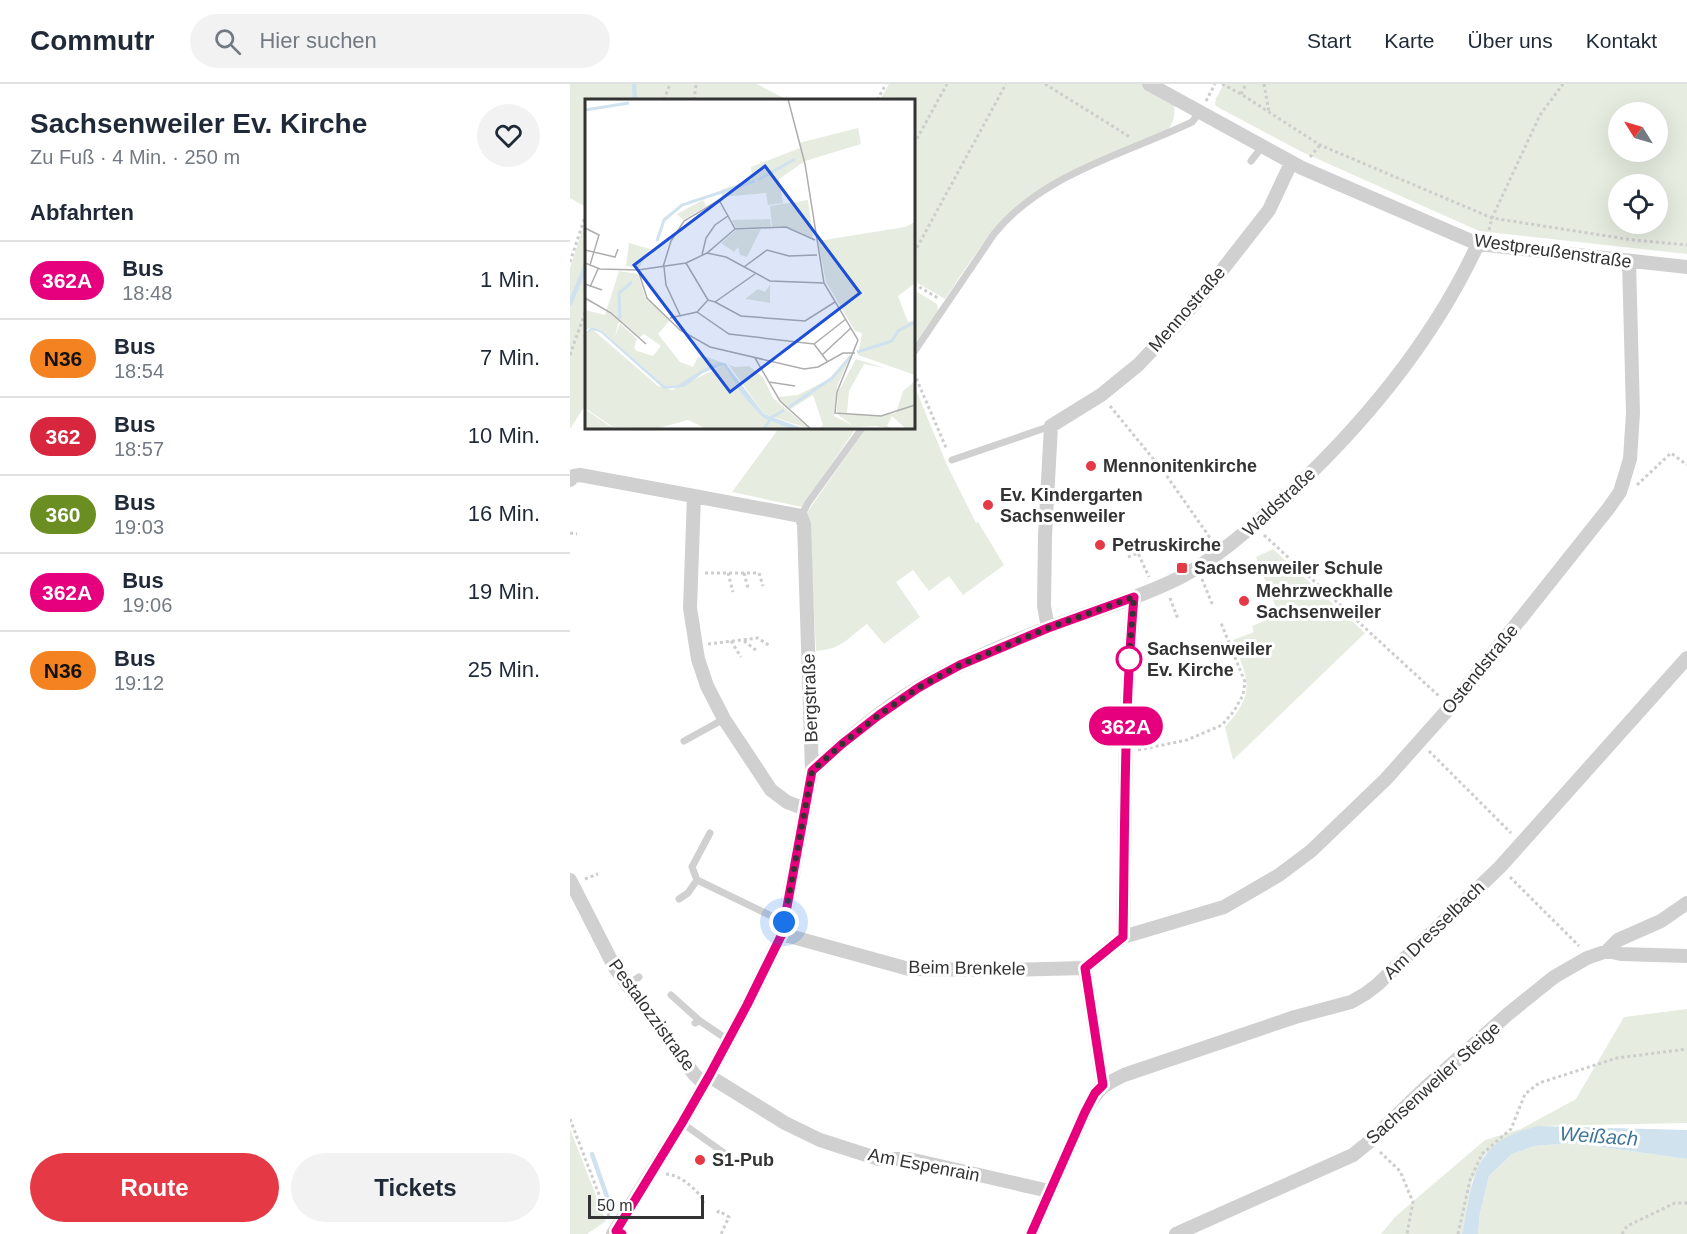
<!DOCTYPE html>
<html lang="de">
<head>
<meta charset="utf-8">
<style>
  :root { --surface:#fff; --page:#f2f2f3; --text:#1f2937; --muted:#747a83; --line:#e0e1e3; --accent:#e63946 }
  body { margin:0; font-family:Helvetica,sans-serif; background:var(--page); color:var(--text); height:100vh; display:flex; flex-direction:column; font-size:22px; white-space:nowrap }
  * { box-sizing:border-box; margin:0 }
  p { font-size:20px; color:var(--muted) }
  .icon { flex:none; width:33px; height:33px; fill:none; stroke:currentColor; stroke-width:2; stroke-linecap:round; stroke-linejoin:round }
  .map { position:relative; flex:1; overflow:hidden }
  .panel { display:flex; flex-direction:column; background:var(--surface); width:570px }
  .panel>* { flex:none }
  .badge { padding:0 12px; border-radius:20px; font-size:21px; line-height:39px }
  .needle { width:39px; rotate:307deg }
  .controls { position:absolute; left:1038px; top:18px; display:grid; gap:12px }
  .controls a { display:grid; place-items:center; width:60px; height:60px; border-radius:50%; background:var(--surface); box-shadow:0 6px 24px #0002; font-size:30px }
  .scale { position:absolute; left:18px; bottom:15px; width:116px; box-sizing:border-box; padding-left:6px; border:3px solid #333; border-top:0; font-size:16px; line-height:21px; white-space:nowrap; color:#333; -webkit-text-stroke:4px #fff; paint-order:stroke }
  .you { position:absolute; width:30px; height:30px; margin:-15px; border:4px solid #fff; border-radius:50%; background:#1a73e8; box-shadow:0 0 0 9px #1a73e833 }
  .map>.badge { position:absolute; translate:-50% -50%; box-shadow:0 0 0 3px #fff }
  h2 { padding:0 30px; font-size:22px; line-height:54px }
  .round { display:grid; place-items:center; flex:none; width:63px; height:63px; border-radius:32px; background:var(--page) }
  .overview { display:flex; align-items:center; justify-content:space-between; height:102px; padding:0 30px }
  h1 { font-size:28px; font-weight:700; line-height:45px }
  .cta { display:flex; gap:12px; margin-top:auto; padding:12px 30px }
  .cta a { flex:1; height:69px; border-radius:36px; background:var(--accent); color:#fff; font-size:24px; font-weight:700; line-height:69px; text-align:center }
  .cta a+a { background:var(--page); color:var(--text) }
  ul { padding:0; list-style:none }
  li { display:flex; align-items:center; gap:18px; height:78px; padding:0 30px; border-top:2px solid var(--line) }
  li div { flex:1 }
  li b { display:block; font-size:22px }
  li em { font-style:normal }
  li .badge { min-width:66px; font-weight:700; text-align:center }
  header { display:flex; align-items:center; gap:36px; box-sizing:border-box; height:84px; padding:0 30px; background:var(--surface); border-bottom:2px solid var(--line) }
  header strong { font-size:28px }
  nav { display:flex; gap:33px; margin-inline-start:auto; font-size:21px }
  .search { width:420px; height:54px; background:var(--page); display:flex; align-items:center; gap:15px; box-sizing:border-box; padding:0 21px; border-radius:33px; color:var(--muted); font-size:22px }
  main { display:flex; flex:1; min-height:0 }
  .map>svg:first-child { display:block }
  .green { fill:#e6ecdf; fill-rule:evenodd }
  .water { fill:#cfe2ee }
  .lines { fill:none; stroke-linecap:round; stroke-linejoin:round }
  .stream { stroke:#cfe2ee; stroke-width:4.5 }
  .path { stroke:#cdcdcd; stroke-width:3; stroke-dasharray:3 3; stroke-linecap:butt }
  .lane { stroke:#d0d0d0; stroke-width:7 }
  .street { stroke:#d0d0d0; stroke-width:14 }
  .line-casing { stroke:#fff; stroke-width:14 }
  .line { stroke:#e6007e; stroke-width:9 }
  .walk { stroke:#333; stroke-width:6; stroke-dasharray:0 10.8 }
  .poi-dot { fill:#e63946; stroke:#fff; stroke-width:2 }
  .stop-dot { fill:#fff; stroke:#e6007e; stroke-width:3 }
  .labels { text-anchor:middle; stroke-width:6; stroke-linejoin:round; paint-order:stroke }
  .street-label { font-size:18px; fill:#333; stroke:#fff }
  .poi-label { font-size:18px; font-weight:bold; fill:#333; stroke:#fff; text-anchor:start }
  .stop-label { font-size:18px; font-weight:bold; fill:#333; stroke:#fff; text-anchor:start }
  .water-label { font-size:20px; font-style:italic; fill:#3f7597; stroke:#fff }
  .inset-river { fill:none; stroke:#cfe2ee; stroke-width:3 }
  .inset-road { fill:none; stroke:#adadad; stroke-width:1.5 }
  .view { fill:#1d4ed8; fill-opacity:0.15; stroke:#1d4ed8; stroke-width:3 }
  .inset-edge { fill:none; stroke:#333; stroke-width:3 }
</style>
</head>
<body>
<header>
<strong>Commutr</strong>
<div class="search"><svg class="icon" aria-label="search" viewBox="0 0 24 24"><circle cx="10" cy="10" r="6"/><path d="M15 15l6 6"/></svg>Hier suchen</div>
<nav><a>Start</a><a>Karte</a><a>Über uns</a><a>Kontakt</a></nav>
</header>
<main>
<section class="panel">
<div class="overview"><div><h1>Sachsenweiler Ev. Kirche</h1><p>Zu Fuß · 4 Min. · 250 m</p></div><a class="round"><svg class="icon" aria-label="heart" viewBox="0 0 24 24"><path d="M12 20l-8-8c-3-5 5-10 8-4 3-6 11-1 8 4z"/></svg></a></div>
<h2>Abfahrten</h2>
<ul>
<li><span class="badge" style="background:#e6007e;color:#fff">362A</span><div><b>Bus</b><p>18:48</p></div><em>1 Min.</em></li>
<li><span class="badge" style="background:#f58220;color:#111">N36</span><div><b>Bus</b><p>18:54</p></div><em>7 Min.</em></li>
<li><span class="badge" style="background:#d7263d;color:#fff">362</span><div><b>Bus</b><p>18:57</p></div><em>10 Min.</em></li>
<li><span class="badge" style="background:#6b8e23;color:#fff">360</span><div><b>Bus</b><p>19:03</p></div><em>16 Min.</em></li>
<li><span class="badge" style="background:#e6007e;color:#fff">362A</span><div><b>Bus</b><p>19:06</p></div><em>19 Min.</em></li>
<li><span class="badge" style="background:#f58220;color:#111">N36</span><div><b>Bus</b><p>19:12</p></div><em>25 Min.</em></li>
</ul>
<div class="cta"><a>Route</a><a>Tickets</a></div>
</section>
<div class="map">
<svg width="1117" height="1150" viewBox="0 0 1117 1150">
  <rect width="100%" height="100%" fill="#fff"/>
  <path class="green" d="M0,0H187L217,16H16V123L0,114Z
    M319,0H571L604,18C605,30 605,36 598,46L450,120C419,146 398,181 375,215L344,197V16H310Z
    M654,0H1117V170L909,147L732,68L651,25L645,21L646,14ZM1048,28H1088V68H1048ZM1048,100H1088V140H1048Z
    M16,135V320L0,345V184Z
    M344,206L367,220L368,227L344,261Z
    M344,301L377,381L406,439L408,438L434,481L393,511L379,492L359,507L343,486L326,498L350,533L314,560L297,540C277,554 273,565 246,567L239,432L236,430L296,344H344Z
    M209,344H286L232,423L162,408Z
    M703,465L795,549L663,676L655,643C687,607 678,598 663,556L684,548L682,542L709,531L686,473Z
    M1117,925V1039L968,1042L915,1070L902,1097L892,1150H811L826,1132L915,1056L951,1045L1006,1015L1054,933Z
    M0,1045L36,1137L17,1150H0Z
    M1004,1059L1117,1075V1150H908L910,1129L919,1092L942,1070L964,1062Z"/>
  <path class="water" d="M968,1042L1117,1046V1075L1004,1059L964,1062L942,1070L919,1092L910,1129L908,1150H892C900,1114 900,1072 937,1053C947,1048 958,1045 968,1042Z"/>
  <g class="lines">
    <path class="stream" d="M64,0L65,16
      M0,220L16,181
      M22,1070L41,1124"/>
    <path class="path" d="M475,0L560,53
      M652,0L671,10L750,61L922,134L1063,156L1117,161
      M694,0L699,28
      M671,10L676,0
      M94,16L100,0
      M124,16L126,0
      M307,16L316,0
      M636,17L645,0
      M344,60L377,0
      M740,73L750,61
      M919,146L922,134L970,31L993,0
      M344,169L436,0
      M0,178L16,130
      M344,200L368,214
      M0,271L16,226
      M344,289L377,366
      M540,322L594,388L643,458
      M1067,401L1101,369L1117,381
      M0,449L7,450
      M694,451L870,613
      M568,469L590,458
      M558,473L568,469L579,493
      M135,489H189L193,502
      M158,489L163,508
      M174,489L178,504
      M632,495L643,522
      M600,514L608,535
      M161,557L171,573
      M174,557L187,567
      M138,560L188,554L200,562
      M568,666L617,656L652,641L664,627L673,611L675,598L651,539
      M859,667L941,749
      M940,793L1009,862
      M15,795L28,790
      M0,1035L30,1113L39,1132
      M810,1068L830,1087L843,1118L837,1150
      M96,1090C111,1091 126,1105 134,1117L132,1120
      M147,1129L149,1127L159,1133L151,1150
      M888,1150L900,1096L912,1070L941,1045L955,1010L969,999L1047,974L1117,965
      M1052,1150L1057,1142L1105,1119H1117"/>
    <path class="lane" d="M681,77L692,63
      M344,268L424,150C472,90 555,70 622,38L629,29
      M382,376L481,342
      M231,432L238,419L292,344
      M114,657L154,635
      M140,749L122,783L127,796L214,838
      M109,815L118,809L127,796
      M57,901L69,893
      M101,911L130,937
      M125,939L130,937L158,956
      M112,1039L157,1071"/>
    <path class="street" d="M579,0L732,84L908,160L1117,183
      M0,396L4,392L10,391L124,412
      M478,544L474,522L475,452L481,342L531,311L568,281L606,241L642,199L699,126L721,79
      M242,687C275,657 310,626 349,603C390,579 434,561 477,544C522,527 570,514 613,492C649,472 679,445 710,418C790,345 862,259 908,160
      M0,796L45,884L124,990L134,1000
      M212,850L339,885L435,886L515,884
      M553,853L654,823L709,791L741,767L816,695L881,622L1038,425L1050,408L1060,375L1063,329L1059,177
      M1037,867L1048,856L1091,837L1117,819
      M139,992L215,1039L250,1056L309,1075H339L479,1107
      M533,1001L515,884L553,853C555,740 554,627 564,513
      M43,1150L112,1039L139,992L177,921L212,850L242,687L234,440L231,432L124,412L120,524L128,575L137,602L154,635L201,706L217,718L235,725
      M461,1150L515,1028C527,1006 531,1002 554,991L725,933L781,918L795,910L807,901L930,783L1117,574
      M606,1150L783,1071L799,1058L855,1004L938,930L984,893L1017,874L1037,867L1051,870L1117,872"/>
  </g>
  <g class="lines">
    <g class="line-casing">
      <path id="line" d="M52,1150L46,1147L112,1039L139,992L177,921L212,850L242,687L272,660L309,631L348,604L362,596L390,581L478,544L564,513C554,627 555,740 553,853L515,884L533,1001L525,1009L515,1028L461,1150"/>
    </g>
    <use href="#line" class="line"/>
    <path class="walk" d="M214,838L242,687L272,660L309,631L348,604L362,596L390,581L478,544L564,513L559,575"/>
  </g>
  <g class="poi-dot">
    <circle cx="521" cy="382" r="6"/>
    <circle cx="418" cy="421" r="6"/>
    <circle cx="530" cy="461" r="6"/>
    <rect x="606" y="478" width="12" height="12" rx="3"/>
    <circle cx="674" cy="517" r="6"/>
    <circle cx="130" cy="1076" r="6"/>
  </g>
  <circle class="stop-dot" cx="559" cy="575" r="12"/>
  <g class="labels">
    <g class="street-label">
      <text transform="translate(983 167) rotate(8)" y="6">Westpreußenstraße</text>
      <text transform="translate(617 225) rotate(-49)" y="6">Mennostraße</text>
      <text transform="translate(709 418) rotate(-43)" y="6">Waldstraße</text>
      <text transform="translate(910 585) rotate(-51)" y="6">Ostendstraße</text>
      <text transform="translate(240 614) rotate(-92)" y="6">Bergstraße</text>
      <text transform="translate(864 846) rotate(-44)" y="6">Am Dresselbach</text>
      <text transform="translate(397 884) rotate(1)" y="6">Beim Brenkele</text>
      <text transform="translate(82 931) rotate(54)" y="6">Pestalozzistraße</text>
      <text transform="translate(863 999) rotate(-42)" y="6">Sachsenweiler Steige</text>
      <text transform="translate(354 1081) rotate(11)" y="6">Am Espenrain</text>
    </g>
    <g class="poi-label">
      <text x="533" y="388">Mennonitenkirche</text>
      <text x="430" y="417">Ev. Kindergarten<tspan x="430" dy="21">Sachsenweiler</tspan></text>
      <text x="542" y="467">Petruskirche</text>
      <text x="624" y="490">Sachsenweiler Schule</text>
      <text x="686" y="513">Mehrzweckhalle<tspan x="686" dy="21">Sachsenweiler</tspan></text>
      <text x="142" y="1082">S1-Pub</text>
    </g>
    <g class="stop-label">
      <text x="577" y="571">Sachsenweiler<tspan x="577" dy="21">Ev. Kirche</tspan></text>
    </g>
    <g class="water-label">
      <text transform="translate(1029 1052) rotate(4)" y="7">Weißach</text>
    </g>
  </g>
  <g transform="translate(15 15)">
    <rect width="330" height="330" fill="#fff"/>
    <path d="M273,29L276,45L220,62L194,80L198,104L183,106L181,94L137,98L136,91L167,80L166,68L215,49L214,44ZM118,101L121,107L98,121L92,115ZM223,101L228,139L202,128H187L185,107ZM185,120L186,128L151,130L147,121ZM330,123V184L313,197L323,223L330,221V276L273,256L277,234L270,232L241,183L233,142L320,128ZM176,130L162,158L155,156L153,148L149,153L136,144L151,131ZM44,144L65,150L54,169L41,167ZM34,172L53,175L60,198L85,221L73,235L95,263L108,268L113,258H122L150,268L164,267L178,278L188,299L225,330L179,315L144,266L132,264L93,286L80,287L16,231L7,228L0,231V211L20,216ZM37,223L54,239L59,235L76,247L68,257L52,252L49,249L52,240L35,224L30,238L33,224ZM185,186V204L160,200L173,190L180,193ZM7,230L73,287L87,291L139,266L157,296L178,319L205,330H122L103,321L70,330L28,328L0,309V235ZM267,255L252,287L249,317L267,326L252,315L292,317L311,314L318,292L330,282V330H321L307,317L302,327L307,330L291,327L234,330L238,326L228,296L204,311L192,298L213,296L246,279ZM271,260L300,269L279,265L264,292L262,314L252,313L253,293ZM0,310L23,326L31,330H0Z" fill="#e6ecdf" fill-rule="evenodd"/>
    <path d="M6,228L16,231L80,287L93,286L115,272L132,264H140L179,315L220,330H205L178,319L157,296L139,266L118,274L99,288L79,290L15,233L7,231L0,235Z" fill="#cfe2ee"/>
    <path class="inset-river" d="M0,11L44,4M173,81L210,60M72,142L79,121L97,106L170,82M35,220L34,194L47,183M272,253L307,242L313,232L330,223M204,308L247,279L266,257M179,330L187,318L199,311"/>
    <path class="inset-road" d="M203,0L220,65L239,184L273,241L252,293L250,314L296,317L330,306M0,129L14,136L5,166M150,130L201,128L230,141M0,151L30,158L33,150M122,154L141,158L185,182L239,184M117,156L121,139L130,126L143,117L150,130M0,164L15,170L53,171L101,164L122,154L150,130M101,164L123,201M78,168L86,142L99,122L134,101L143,117M79,168L81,186L95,216M159,168L182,151L204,157L232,156M53,171L62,199L95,231L125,248L219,270L233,268L258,254H270M0,185L17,191M5,188L13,170M0,199L26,214L61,245M130,203L156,217L220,222L250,203M112,213L144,235L229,245L261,220M85,219L112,213L123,201L130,203L170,175M229,245L242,262M237,256L266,229M170,259L195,302L226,330M184,283L210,287"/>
    <path class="view" d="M180,67L275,194L145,293L49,166Z"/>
    <rect width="330" height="330" class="inset-edge"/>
  </g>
</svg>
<div class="controls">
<a><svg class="needle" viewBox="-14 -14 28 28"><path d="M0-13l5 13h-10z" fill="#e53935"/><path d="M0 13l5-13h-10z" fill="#747a83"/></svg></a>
<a><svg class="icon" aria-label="locate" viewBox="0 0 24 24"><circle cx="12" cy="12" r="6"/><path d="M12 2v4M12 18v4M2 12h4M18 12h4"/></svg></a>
</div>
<div class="scale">50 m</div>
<div class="you" style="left:214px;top:838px"></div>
<b class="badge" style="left:556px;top:642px;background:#e6007e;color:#fff">362A</b>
</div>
</main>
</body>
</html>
